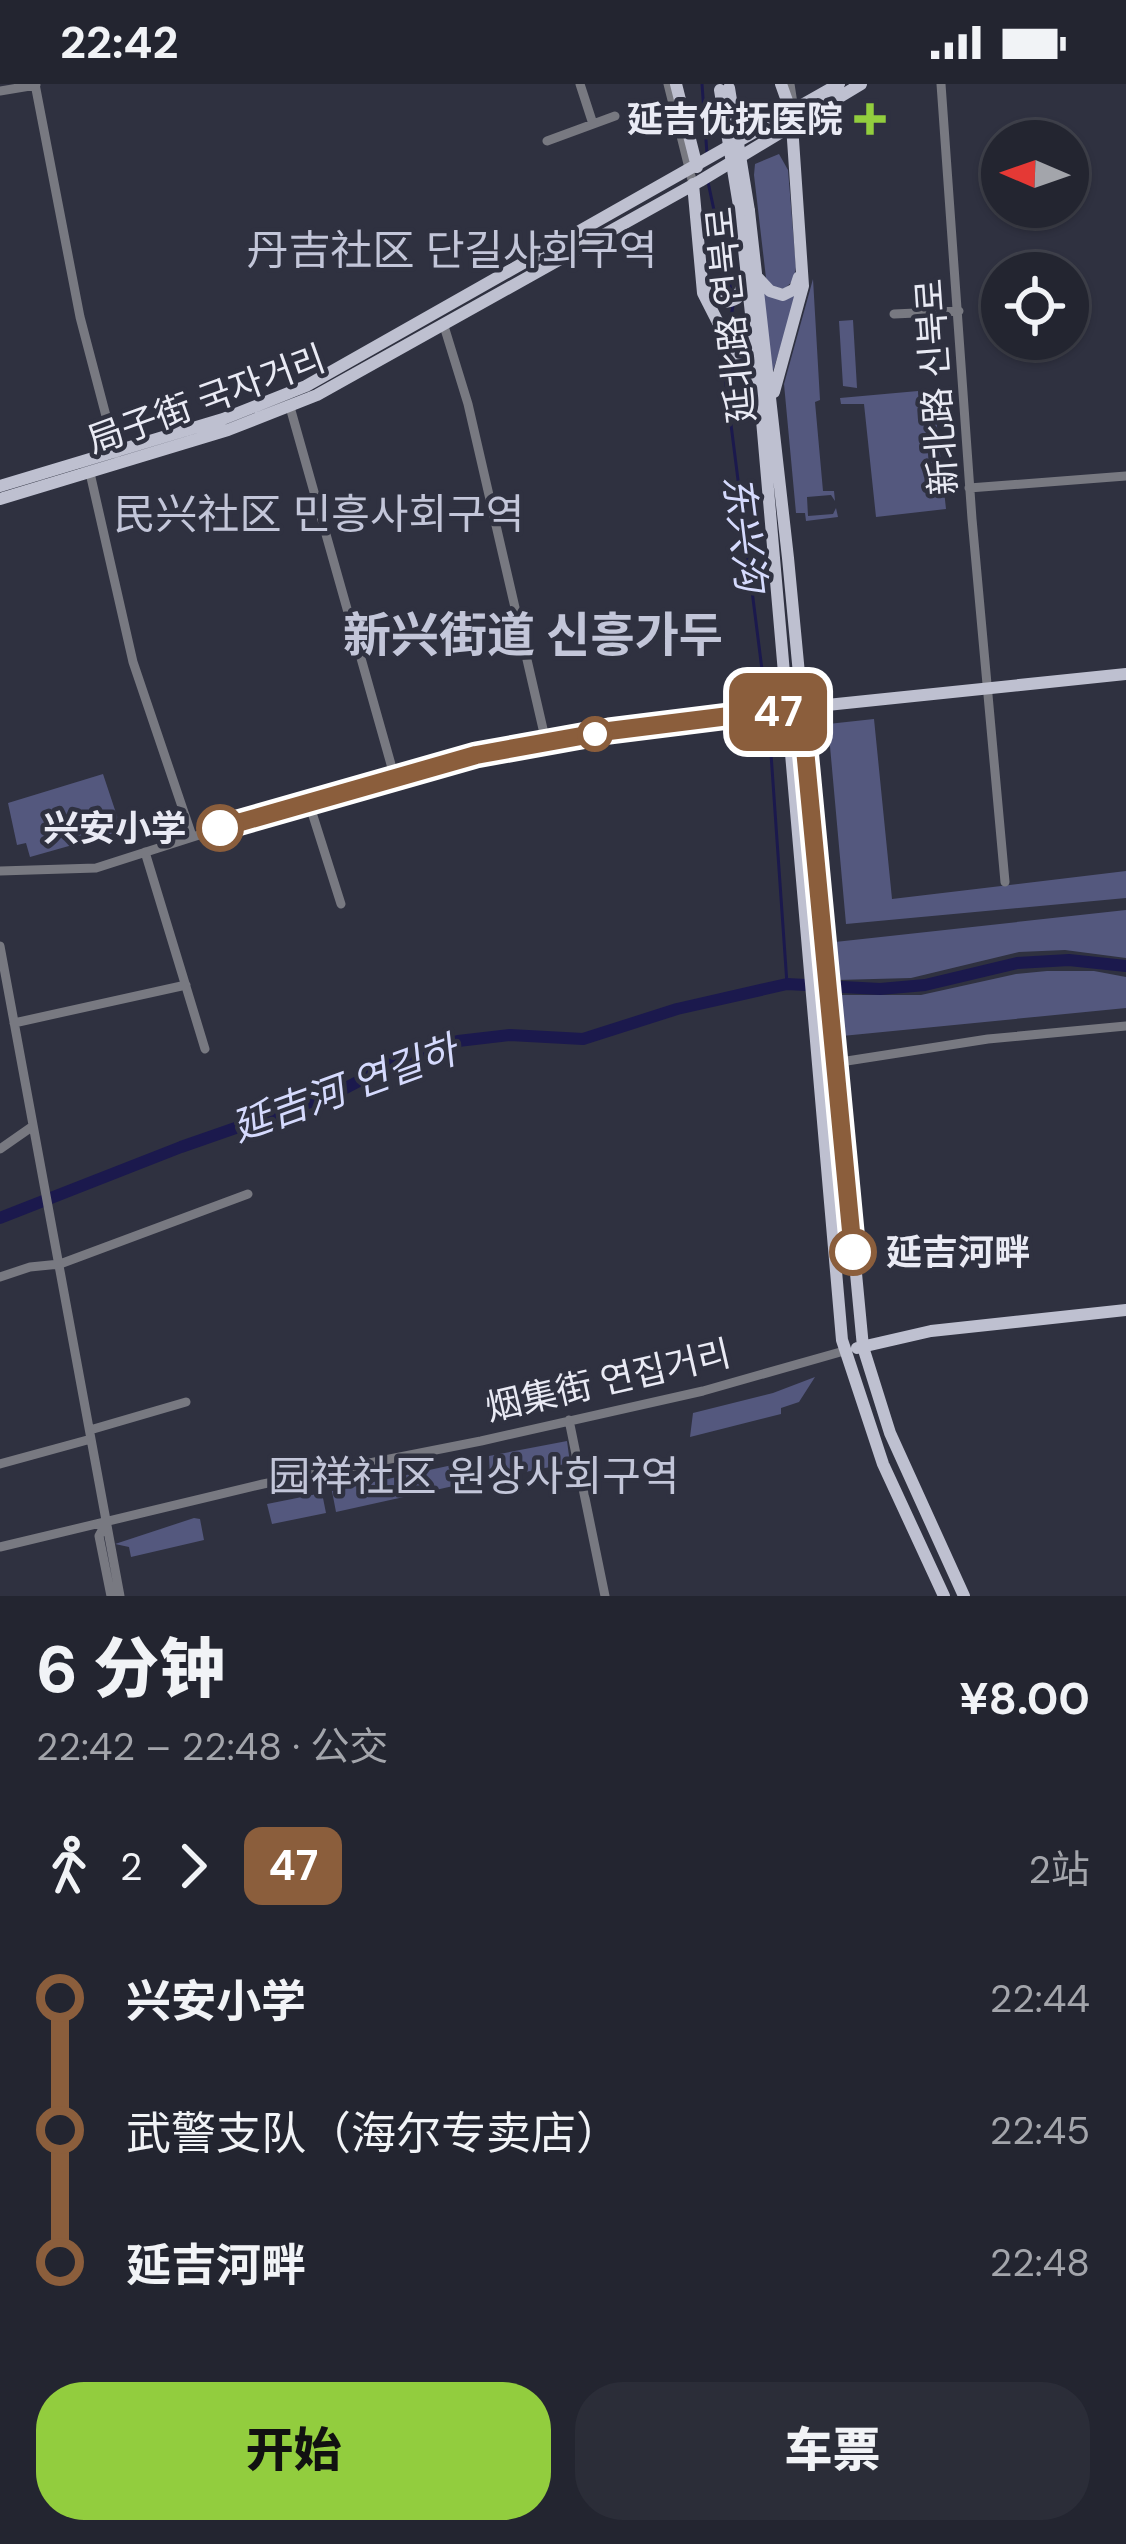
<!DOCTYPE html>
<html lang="zh">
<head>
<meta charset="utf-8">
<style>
  :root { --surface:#232530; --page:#2b2d38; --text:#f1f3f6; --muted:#a3a5ab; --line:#40424c; --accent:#92cd3e }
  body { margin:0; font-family:"DM Sans","Noto Sans SC","Noto Sans KR",sans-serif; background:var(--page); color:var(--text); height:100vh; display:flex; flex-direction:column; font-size:45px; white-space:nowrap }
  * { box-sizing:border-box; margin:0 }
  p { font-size:39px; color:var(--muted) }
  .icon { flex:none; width:66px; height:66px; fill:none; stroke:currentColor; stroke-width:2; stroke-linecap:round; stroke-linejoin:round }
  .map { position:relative; height:1512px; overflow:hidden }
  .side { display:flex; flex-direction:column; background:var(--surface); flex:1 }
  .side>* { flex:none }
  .badge { padding:0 24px; border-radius:18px; font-size:42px; line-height:78px }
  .needle { width:78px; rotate:272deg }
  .buttons { position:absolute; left:981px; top:36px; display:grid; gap:24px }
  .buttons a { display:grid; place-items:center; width:108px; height:108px; border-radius:50%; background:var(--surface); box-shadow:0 3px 9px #0004,0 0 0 3px var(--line); font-size:60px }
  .map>.badge { position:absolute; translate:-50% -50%; box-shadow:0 0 0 6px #fff }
  .legs { display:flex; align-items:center; gap:18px; height:132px; padding:0 36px; font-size:39px }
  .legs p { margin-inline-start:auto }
  .overview { display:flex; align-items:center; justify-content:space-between; height:204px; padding:0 36px }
  h1 { font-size:66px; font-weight:800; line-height:90px }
  .cta { display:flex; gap:24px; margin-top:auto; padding:24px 36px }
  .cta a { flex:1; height:138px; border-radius:48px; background:var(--accent); color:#111; font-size:48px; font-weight:800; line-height:138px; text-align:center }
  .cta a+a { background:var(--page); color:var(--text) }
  ul { padding:0 36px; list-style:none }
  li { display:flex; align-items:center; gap:42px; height:132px; font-size:45px }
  li i { display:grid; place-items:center; width:18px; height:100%; margin:0 15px; background:currentColor }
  li i::after { content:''; width:30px; height:30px; margin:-15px; border:9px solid; border-radius:50%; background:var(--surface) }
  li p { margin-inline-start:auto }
  li:first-child i { background:linear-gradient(#0000 50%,currentColor 0) }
  li:last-child i { background:linear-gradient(currentColor 50%,#0000 0) }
  .status { display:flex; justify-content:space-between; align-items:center; height:84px; padding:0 60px; background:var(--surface); direction:ltr }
  .status svg { height:33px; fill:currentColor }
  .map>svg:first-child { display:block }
  .green { fill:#54587e }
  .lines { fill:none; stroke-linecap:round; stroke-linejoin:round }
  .stream { stroke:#1b194d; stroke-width:3 }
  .river { stroke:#1b194d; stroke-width:12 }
  .minor { stroke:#787981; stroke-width:9 }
  .major { stroke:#bec0d0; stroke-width:12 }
  .major-bridge { stroke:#bec0d0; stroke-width:12 }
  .line-1-casing { stroke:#fff; stroke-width:27 }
  .line-1 { stroke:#8b5e3c; stroke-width:18 }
  .poi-dot { fill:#92cd3e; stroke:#2f3140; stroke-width:4.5 }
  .stop-1-dot { fill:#fff; stroke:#8b5e3c; stroke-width:6 }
  .labels { text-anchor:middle; stroke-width:9; stroke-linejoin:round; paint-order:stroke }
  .poi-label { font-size:36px; font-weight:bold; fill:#e9eaf4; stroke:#2f3140; text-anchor:end }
  .street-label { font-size:36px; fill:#e9eaf4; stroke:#2f3140 }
  .stop-label { font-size:36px; font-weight:bold; fill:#e9eaf4; stroke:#2f3140; text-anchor:end }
  .water-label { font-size:39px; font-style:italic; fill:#d5dafd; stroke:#2f3140 }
  .quarter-label { font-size:42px; fill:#c3c6d9; stroke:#2f3140 }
  .district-label { font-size:48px; font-weight:bold; fill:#c3c6d9; stroke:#2f3140 }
</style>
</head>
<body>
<div class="status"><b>22:42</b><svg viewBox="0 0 49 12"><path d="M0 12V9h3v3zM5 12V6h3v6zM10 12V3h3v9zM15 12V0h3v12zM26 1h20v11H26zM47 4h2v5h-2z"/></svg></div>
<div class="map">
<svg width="1126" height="1512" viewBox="0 0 1126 1512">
  <rect width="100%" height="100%" fill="#2f3140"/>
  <path class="green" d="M779,70L788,86L796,183L794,196L784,205L772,202L766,194L754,91L755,80Z
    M813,195L820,316L815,318L823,407H834L835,417L831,411L807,413L808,432L833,430L836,424L838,433L806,437L805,429H796L784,300Z
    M762,206L797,212L772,290Z
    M853,236L857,304L843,302L839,237Z
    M918,307L919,316L934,315L946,425L876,433L864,320H841L840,314Z
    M874,635L892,815L1126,787V814L846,840L828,640Z
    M103,690L122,747L30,773L26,759L17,761L8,719Z
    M1126,826V874L1065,866L1019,868L911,894L837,896L835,858Z
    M1047,887H1094L1126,893V924L842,952L838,911H921L1016,890Z
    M815,1293L799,1318L781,1324V1330L690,1353L693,1329L773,1309Z
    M567,1357L570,1379L490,1395L489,1372Z
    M457,1380L458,1384L463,1383L467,1399L336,1428L332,1407Z
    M322,1409L326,1429L272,1440L267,1420Z
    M194,1434L200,1435L204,1456L131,1473L129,1463L115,1460Z"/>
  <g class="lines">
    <path class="stream" d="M702,0L707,70
      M708,98L732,211
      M729,247L733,221
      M726,262L725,293L769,641L787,900"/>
    <path class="river" d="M0,1134L181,1063L336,1009L409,971L458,957L510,951L583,955L677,925L787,900L880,905L925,901L1017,879L1069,876L1126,882"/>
    <path class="minor" d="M35,0L80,233L116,370
      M580,0L593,40
      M668,0L693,100
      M790,0L794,26
      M941,0L972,435L1005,798
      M0,7L36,1
      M547,57L615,32
      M894,230L959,227
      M444,242L468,320L546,658
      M290,323L394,691
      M90,389L133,578L192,752
      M969,404L1126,392
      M308,716L341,820
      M145,768L205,965
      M0,787L96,784L308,716L476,671L609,647L786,627
      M0,862L120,1512
      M14,939L186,901
      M834,979L988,955L1126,942
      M0,1065L33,1042
      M0,1193L30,1183L60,1180L248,1110
      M569,1336L605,1512
      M90,1346L186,1318
      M0,1380L91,1355
      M106,1439L99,1452L111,1512
      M0,1463L263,1400L481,1357L703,1307L844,1267"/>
    <path class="major" d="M676,0L697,83
      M781,0L791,28
      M693,100L703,209L756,313
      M749,127L788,474L863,1263L890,1349L964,1512
      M740,128L760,313L842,1256L883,1380L944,1512
      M758,194L770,207L783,211L795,205L799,193
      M705,203C711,217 723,222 737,214L744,199
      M774,308L803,202L792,41
      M0,402L223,335L306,302L839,0
      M0,415L228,346L317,311L700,97L861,0
      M798,624L1126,590
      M857,1264L931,1247L1126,1226"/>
    <path class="major-bridge" d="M729,4L749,127
      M720,6L740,128"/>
  </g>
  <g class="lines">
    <g class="line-1-casing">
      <path id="line-1" d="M220,744L476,671L609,647L801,623L853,1168"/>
    </g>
    <use href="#line-1" class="line-1"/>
  </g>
  <path class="poi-dot" d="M864 17h12v12h12v12h-12v12h-12v-12h-12v-12h12z"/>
  <g class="stop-1-dot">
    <circle cx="595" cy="650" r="15"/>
    <circle cx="220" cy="744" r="21"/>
    <circle cx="853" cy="1168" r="21"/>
  </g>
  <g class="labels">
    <g class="poi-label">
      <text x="843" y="48">延吉优抚医院</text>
    </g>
    <g class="street-label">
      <text transform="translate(730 231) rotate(-96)" y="13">延北路 연북로</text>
      <text transform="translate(936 303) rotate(-94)" y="13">新北路 신북로</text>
      <text transform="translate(206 315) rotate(-20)" y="13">局子街 국자거리</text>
      <text transform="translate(608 1296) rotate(-13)" y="13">烟集街 연집거리</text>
    </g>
    <g class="stop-label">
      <text x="187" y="757">兴安小学</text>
      <text x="886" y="1181" text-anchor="start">延吉河畔</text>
    </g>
    <g class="water-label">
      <text transform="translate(745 449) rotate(83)" y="14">东兴沟</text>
      <text transform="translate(344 1004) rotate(-20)" y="14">延吉河 연길하</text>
    </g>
    <g class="quarter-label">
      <text x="452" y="181">丹吉社区 단길사회구역</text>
      <text x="319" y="445">民兴社区 민흥사회구역</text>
      <text x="474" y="1407">园祥社区 원상사회구역</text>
    </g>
    <g class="district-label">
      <text x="533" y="568">新兴街道 신흥가두</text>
    </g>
  </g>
</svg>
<div class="buttons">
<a><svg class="needle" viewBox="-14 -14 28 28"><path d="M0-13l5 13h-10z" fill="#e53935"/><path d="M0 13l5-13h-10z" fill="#a3a5ab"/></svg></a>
<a><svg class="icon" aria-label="locate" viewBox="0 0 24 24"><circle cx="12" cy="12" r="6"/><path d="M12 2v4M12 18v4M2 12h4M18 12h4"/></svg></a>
</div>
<b class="badge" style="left:778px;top:628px;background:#8b5e3c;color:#fff">47</b>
</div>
<section class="side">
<div class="overview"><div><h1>6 分钟</h1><p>22:42 – 22:48 · 公交</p></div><b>¥8.00</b></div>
<div class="legs"><svg class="icon" aria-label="walk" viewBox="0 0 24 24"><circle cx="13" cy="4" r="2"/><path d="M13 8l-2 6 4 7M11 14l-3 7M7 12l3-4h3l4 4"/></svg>2<svg class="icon" aria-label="forward" viewBox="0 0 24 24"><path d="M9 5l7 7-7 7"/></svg><b class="badge" style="background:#8b5e3c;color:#fff">47</b><p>2站</p></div>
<ul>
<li><i style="color:#8b5e3c"></i><b>兴安小学</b><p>22:44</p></li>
<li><i style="color:#8b5e3c"></i><span>武警支队（海尔专卖店）</span><p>22:45</p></li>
<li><i style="color:#8b5e3c"></i><b>延吉河畔</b><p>22:48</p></li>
</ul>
<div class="cta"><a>开始</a><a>车票</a></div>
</section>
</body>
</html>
